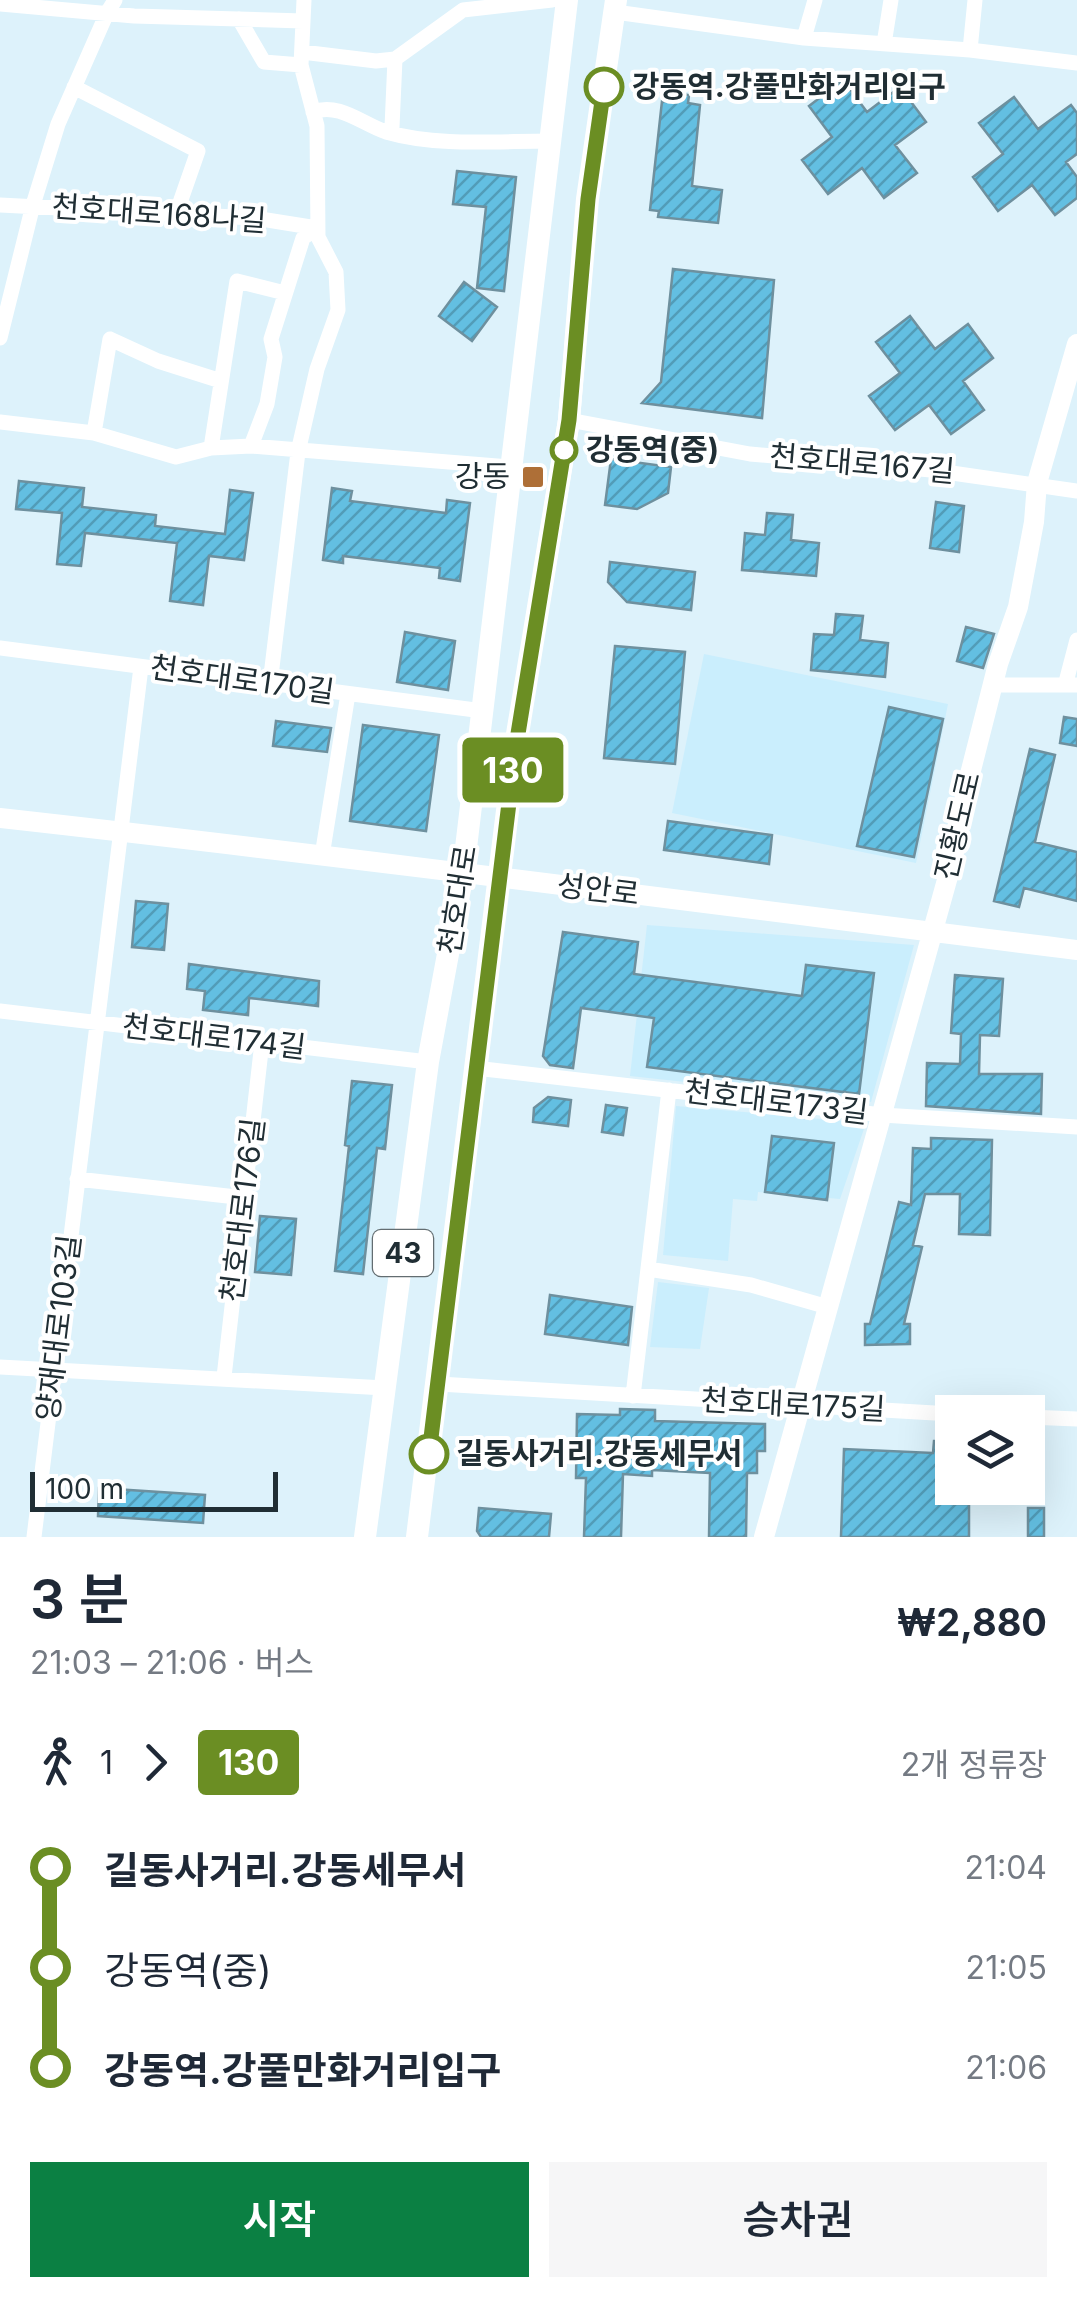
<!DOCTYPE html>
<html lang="ko">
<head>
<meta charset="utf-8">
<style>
  :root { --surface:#fff; --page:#f6f6f7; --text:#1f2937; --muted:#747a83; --accent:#0b8043 }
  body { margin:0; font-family:Inter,"Noto Sans KR",sans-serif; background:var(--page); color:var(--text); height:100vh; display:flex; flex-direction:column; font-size:38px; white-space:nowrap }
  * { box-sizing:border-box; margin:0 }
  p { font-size:32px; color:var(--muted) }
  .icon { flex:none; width:55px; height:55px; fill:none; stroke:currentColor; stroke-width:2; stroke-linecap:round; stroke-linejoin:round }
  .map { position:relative; height:1537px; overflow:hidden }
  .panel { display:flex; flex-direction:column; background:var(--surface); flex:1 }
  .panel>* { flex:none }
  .badge { padding:0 20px; border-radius:8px; font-size:35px; line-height:65px }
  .controls { position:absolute; left:935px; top:1395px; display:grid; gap:20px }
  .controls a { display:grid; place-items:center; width:110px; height:110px; border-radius:0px; background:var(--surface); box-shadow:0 10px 40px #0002; font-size:50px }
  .scale { position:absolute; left:30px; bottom:25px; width:248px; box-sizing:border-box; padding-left:10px; border:5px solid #202e34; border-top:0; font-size:28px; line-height:35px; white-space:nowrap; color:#202e34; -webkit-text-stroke:8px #fff; paint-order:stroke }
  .map>.badge { position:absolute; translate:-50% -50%; box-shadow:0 0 0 5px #fff }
  .legs { display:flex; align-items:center; gap:15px; height:110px; padding:0 30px; font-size:32px }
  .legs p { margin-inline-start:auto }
  .overview { display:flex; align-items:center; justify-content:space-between; height:170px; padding:0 30px }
  h1 { font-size:55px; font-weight:600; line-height:75px }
  .primary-button { display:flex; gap:20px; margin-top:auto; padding:20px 30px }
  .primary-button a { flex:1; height:115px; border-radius:0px; background:var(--accent); color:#fff; font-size:40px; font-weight:600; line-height:115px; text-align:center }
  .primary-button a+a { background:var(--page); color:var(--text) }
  ul { padding:0 30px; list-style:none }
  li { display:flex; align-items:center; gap:35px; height:100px; font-size:38px }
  li i { display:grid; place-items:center; width:15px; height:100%; margin:0 12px; background:currentColor }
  li i::after { content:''; width:25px; height:25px; margin:-12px; border:8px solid; border-radius:50%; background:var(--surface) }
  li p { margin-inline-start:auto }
  li:first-child i { background:linear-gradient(#0000 50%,currentColor 0) }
  li:last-child i { background:linear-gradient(currentColor 50%,#0000 0) }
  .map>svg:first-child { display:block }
  .built { fill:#caeefd }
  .building { fill:url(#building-hatch); stroke:#6e909e; stroke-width:2.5 }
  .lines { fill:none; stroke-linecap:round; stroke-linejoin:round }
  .street { stroke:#fff; stroke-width:15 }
  .secondary { stroke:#fff; stroke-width:20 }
  .primary { stroke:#fff; stroke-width:22 }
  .line-1-casing { stroke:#fff; stroke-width:22 }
  .line-1 { stroke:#6b8e23; stroke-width:15 }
  .stop-1-dot { fill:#fff; stroke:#6b8e23; stroke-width:5 }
  .poi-dot { fill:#ae6f37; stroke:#fff; stroke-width:4 }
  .labels { text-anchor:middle; stroke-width:8; stroke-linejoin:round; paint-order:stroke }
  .shield { fill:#fff; stroke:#636d71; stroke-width:2.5 }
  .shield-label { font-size:28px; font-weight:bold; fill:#202e34 }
  .stop-label { font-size:30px; font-weight:bold; fill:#202e34; stroke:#fff; text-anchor:start }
  .street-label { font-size:30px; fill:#202e34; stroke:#fff }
  .poi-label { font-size:30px; fill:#202e34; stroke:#fff; text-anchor:end }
</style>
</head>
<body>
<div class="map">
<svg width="1077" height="1537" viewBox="0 0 1077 1537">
  <defs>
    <pattern id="building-hatch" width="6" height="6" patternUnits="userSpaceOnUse" patternTransform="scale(2.5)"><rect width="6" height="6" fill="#63bfe2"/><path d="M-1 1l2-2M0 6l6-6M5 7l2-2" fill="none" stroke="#519cb8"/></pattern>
  </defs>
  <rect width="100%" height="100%" fill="#ddf2fb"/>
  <path class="built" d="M704,654L948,704L916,863L672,813Z
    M647,925L914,945L871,1102L630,1076Z
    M676,1106L866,1123L840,1199L758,1192L757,1201L733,1199L728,1261L663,1255Z
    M658,1282L709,1288L700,1349L650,1347Z"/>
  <path class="building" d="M843,80L867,112L900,87L926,122L895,145L917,173L884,198L862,168L828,194L802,160L832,137L809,106Z
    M673,93L689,95L688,103L700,105L692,186L722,190L718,223L658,217L659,211L650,210L662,101L672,102Z
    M1014,97L1038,129L1071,105L1077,113V154L1066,162L1077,177V198L1055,215L1032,185L998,211L973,177L1003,154L979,123Z
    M457,171L516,177L504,291L477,288L486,207L453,204Z
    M673,269L774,280L762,418L642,403L661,382Z
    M464,282L497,307L472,341L439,316Z
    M910,316L935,349L968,324L993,358L963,381L984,410L951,434L929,405L895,430L869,396L900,373L876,342Z
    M611,459L671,467L668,493L637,509L605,505Z
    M19,481L84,488L82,507L156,515L155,526L225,534L230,490L253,493L244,560L209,556L203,605L170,601L177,543L85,533L81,566L57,564L62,513L16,509Z
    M332,488L352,491L350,501L446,513L447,500L470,503L460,581L439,578L440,568L343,556V563L323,560Z
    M936,502L964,506L959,552L930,548Z
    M767,513L793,515L791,540L819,543L816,576L742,570L745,533L765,535Z
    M610,562L695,572L691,610L627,602L608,582Z
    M836,614L863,616L860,640L888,643L885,677L811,670L814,634L834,635Z
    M966,627L994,634L983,668L957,661Z
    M405,632L455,641L448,690L397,682Z
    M615,646L685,652L675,764L604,758Z
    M889,707L943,719L914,857L857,846Z
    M1064,717L1077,719V746L1060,743Z
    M276,721L331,728L327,752L273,746Z
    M363,725L439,735L426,831L350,821Z
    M1030,749L1055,755L1035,842L1077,852V901L1024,888L1019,907L994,901Z
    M668,821L772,835L769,864L664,850Z
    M136,901L168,904L164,950L132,947Z
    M563,932L638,942L634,974L802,996L806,965L874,973L859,1094L647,1067L654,1018L581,1008L573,1068L550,1065L543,1056Z
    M189,964L319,981L318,1006L249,998L248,1015L203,1010L205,991L187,989Z
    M955,975L1003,979L999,1036L980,1035L979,1074H1042L1041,1114L926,1106L927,1063L960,1064L961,1034L951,1033Z
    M352,1081L392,1085L385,1149L377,1148L363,1274L335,1271L349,1146L345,1145Z
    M548,1097L571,1100L568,1126L533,1122L534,1108Z
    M606,1105L627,1108L623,1135L602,1132Z
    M772,1136L834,1143L827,1200L765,1192Z
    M931,1138L992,1140L990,1235L959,1234L960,1194H925L913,1245L922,1247L904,1324H910V1344L865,1345V1324H870L899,1202L911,1205L913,1148L931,1149Z
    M260,1216L296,1219L291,1275L255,1272Z
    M550,1295L632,1307L628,1345L545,1334Z
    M620,1409L655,1410V1421L765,1424V1451H757V1473H747L746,1537H709L710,1473L652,1470V1476L623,1474L621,1537H584L586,1478H576L577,1414L620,1415Z
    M934,1441L952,1442V1504H969V1537H841L844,1449L933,1453Z
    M99,1488L205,1495L203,1523L98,1516Z
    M479,1508L551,1514L549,1537H481L477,1531Z
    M1028,1508H1044V1537H1028Z"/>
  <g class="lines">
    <path class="street" d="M0,4L134,16L303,21
      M615,12L804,38L970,50L1077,63
      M239,19L264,62L301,65
      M804,38L815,0
      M884,44L891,0
      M970,50L975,0
      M302,52L376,61L395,59L463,10L552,0
      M74,87L198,151L176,214
      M313,112C339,102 362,124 386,132C438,147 497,141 550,141
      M385,131L392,127L395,59
      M0,205L254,218L317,228
      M0,338L33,205L58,124L107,13L115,0
      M569,420L750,454L931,470L1077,491
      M0,422L94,433L176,457L211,448L251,446L511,467
      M94,433L110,339L158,361L221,381
      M251,446L267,404L275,357L271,339L303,238L317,228
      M211,448L237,281L285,293
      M0,648L483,711
      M1066,682L1077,640
      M270,684L298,452L317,369L338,310L336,272L318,237L317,126L301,65L304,0
      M993,685H1077
      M322,856L348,694
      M0,1011L428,1062
      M475,1068L882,1115L1077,1127
      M77,1179L245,1198
      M648,1269L751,1285L828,1307
      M0,1367L385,1388
      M224,1377L262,1042
      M439,1384L952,1414
      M633,1396L669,1090
      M1028,1417L1077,1419
      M34,1537L141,667"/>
    <path class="secondary" d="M0,818C359,858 718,905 1077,950
      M764,1537L952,862L967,786L998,664L1018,607L1034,522L1037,483L1077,344"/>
    <path class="primary" d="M365,1537L428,1062L463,873L567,0
      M417,1537L515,746L569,420L587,199L616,0"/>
  </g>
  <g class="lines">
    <g class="line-1-casing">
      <path id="line-1" d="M429,1454L516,746L569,420L588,199L604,87"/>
    </g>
    <use href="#line-1" class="line-1"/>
  </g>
  <g class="stop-1-dot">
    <circle cx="604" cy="87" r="18"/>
    <circle cx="564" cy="450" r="12"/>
    <circle cx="429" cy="1454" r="18"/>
  </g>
  <rect class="poi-dot" x="521" y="465" width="24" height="24" rx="5"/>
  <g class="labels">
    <rect class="shield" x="373" y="1230" width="60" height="46" rx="8"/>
    <g class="shield-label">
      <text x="403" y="1263">43</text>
    </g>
    <g class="stop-label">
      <text x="632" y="97">강동역.강풀만화거리입구</text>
      <text x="586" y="460">강동역(중)</text>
      <text x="456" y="1464">길동사거리.강동세무서</text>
    </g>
    <g class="street-label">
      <text transform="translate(159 214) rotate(4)" y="10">천호대로168나길</text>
      <text transform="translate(862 464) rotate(5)" y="10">천호대로167길</text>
      <text transform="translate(242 680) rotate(8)" y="10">천호대로170길</text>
      <text transform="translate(958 826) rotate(-77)" y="10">진황도로</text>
      <text transform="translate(598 890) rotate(7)" y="10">성안로</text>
      <text transform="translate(458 900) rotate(-81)" y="10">천호대로</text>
      <text transform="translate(214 1037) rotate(7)" y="10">천호대로174길</text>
      <text transform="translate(776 1102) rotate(7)" y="10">천호대로173길</text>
      <text transform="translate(243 1210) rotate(-83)" y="10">천호대로176길</text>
      <text transform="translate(59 1328) rotate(-83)" y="10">양재대로103길</text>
      <text transform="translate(793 1405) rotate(3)" y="10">천호대로175길</text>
    </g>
    <g class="poi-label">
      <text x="510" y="487">강동</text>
    </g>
  </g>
</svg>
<div class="controls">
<a><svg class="icon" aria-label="layers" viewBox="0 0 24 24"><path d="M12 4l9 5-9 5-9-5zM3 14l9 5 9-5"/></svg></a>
</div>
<div class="scale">100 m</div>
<b class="badge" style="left:513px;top:770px;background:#6b8e23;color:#fff">130</b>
</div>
<section class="panel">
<div class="overview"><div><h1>3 분</h1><p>21:03 – 21:06 · 버스</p></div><b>₩2,880</b></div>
<div class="legs"><svg class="icon" aria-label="walk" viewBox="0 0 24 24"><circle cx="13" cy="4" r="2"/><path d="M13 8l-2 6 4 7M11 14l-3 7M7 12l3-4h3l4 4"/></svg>1<svg class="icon" aria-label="forward" viewBox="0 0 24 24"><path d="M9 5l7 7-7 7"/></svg><b class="badge" style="background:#6b8e23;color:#fff">130</b><p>2개 정류장</p></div>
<ul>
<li><i style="color:#6b8e23"></i><b>길동사거리.강동세무서</b><p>21:04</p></li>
<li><i style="color:#6b8e23"></i><span>강동역(중)</span><p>21:05</p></li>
<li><i style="color:#6b8e23"></i><b>강동역.강풀만화거리입구</b><p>21:06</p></li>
</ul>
<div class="primary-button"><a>시작</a><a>승차권</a></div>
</section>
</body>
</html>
